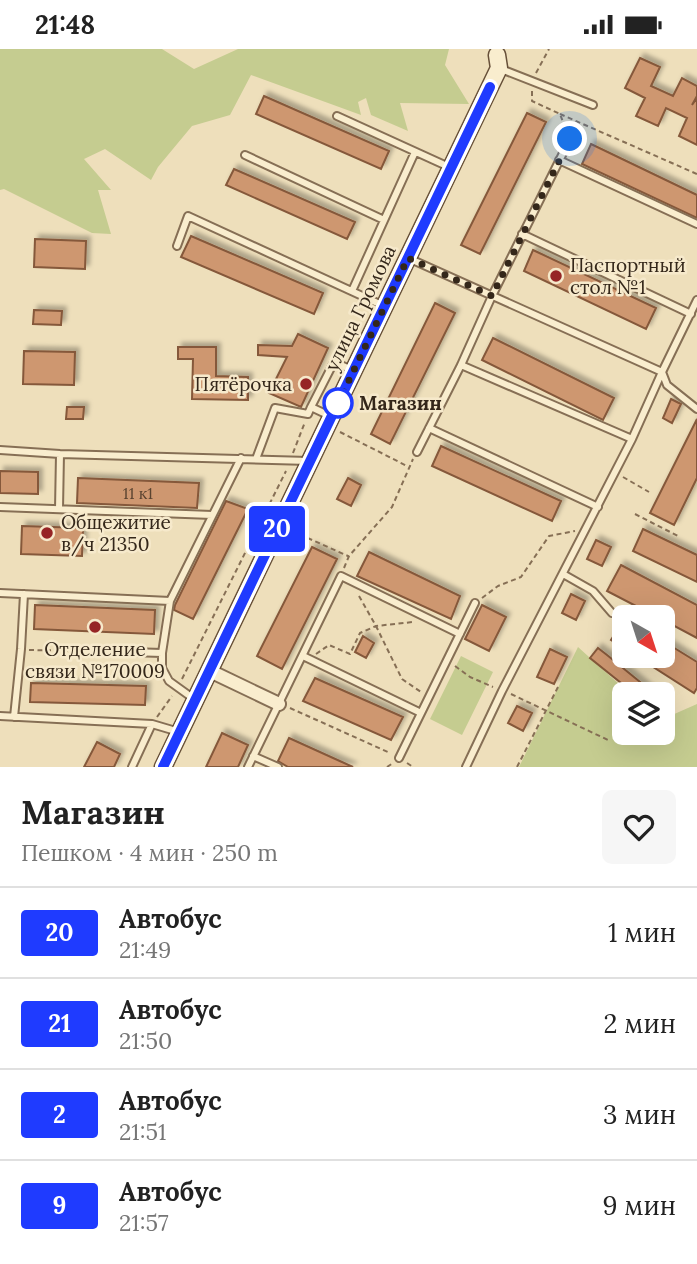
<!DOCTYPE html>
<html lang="ru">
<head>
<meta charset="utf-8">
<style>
  :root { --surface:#fff; --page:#f6f6f6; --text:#222; --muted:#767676; --line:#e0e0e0 }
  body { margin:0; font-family:Lora,serif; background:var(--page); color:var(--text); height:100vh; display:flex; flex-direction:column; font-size:26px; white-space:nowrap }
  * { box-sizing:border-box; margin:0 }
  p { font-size:23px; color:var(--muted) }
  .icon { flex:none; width:38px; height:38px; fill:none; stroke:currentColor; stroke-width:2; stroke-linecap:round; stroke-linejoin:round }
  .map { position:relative; height:718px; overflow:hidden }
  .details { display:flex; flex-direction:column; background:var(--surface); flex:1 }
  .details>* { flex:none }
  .badge { padding:0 14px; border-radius:5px; font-size:24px; line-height:46px }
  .needle { width:46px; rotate:141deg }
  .controls { position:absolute; left:612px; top:556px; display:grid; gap:14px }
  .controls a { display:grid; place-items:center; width:63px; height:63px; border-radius:10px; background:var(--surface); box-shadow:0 7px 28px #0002; font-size:35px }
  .you { position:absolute; width:35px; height:35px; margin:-18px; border:5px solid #fff; border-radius:50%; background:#1a73e8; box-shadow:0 0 0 10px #1a73e833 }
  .map>.badge { position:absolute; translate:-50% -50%; box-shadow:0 0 0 4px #fff }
  .round { display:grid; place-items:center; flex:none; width:74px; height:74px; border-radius:10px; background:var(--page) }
  .headline { display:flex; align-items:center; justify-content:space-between; height:119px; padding:0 21px }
  h1 { font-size:33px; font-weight:700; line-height:52px }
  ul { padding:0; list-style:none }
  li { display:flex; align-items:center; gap:21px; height:91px; padding:0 21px; border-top:2px solid var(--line) }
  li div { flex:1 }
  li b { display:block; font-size:26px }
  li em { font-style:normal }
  li .badge { min-width:77px; font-weight:700; text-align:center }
  .status { display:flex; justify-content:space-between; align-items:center; height:49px; padding:0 35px; background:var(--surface); direction:ltr }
  .status svg { height:19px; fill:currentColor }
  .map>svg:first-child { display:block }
  .green { fill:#c5cc90 }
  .building { fill:#ce9770; stroke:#85583a; stroke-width:2; filter:url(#shadow) }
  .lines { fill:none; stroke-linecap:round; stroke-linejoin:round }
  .lane-casing { stroke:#866f55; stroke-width:10 }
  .street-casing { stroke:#866f55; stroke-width:16 }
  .secondary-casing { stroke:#675039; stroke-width:19 }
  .path { stroke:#866f55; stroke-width:2; stroke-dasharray:5 3.5; stroke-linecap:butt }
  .lane { stroke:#f9edce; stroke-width:6 }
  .street { stroke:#f9edce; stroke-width:12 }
  .secondary { stroke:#f9edce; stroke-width:16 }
  .line-casing { stroke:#fff; stroke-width:16 }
  .line { stroke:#1f3bff; stroke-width:10 }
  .walk { stroke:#34271a; stroke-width:7; stroke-dasharray:0 12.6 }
  .poi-dot { fill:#962425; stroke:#f6e9cb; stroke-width:2.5 }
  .stop-dot { fill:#fff; stroke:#1f3bff; stroke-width:3.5 }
  .labels { text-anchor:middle; stroke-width:5; stroke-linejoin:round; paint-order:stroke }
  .number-label { font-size:16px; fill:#5a4330 }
  .poi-label { font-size:19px; fill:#34271a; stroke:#f6e9cb; text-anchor:start }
  .street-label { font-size:19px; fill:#34271a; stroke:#f6e9cb }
  .stop-label { font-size:19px; font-weight:bold; fill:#34271a; stroke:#f6e9cb; text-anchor:start }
</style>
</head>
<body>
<div class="status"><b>21:48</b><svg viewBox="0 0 49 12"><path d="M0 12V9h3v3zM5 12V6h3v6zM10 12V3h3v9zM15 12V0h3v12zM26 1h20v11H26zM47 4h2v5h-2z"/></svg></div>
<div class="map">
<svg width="697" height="718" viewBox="0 0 697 718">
  <defs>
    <filter id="shadow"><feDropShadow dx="4" dy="-4" stdDeviation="2" flood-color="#0004"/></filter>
  </defs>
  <rect width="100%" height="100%" fill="#eedfbb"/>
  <path class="green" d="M0,0H162L194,20L238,0H449L445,16L469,55L400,54L408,82L371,66L366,49L358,53L361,66L251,26L230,66L192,77L158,118L151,131L105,100L84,110L111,141H98L111,185L92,184L4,140L0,141Z
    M578,598L631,646H625V684H663V670L697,655V718H519Z
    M461,607L493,623L462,686L430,670Z"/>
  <path class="building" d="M640,9L660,18L651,37L673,47L682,29L697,37V47L692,56L697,49V96L679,87L687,69L666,59L658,77L636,67L645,49L625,39Z
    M264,47L389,102L381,120L256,65Z
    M527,64L546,73L480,205L461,196Z
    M591,95L697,146V169L582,115Z
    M234,120L355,173L347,190L226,136Z
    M191,187L323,244L314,265L181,208Z
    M35,190L86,192L85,220L34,218Z
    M533,201L656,259L646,280L524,222Z
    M435,254L455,264L390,395L371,385Z
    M34,261L62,262L61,276L33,275Z
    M298,285L328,299L301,358L269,344L287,308L258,306V296L292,297Z
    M493,289L614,349L603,371L482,311Z
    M178,298H216V327L248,328V351L192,350L193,310H178Z
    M24,302L75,303L74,336L23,335Z
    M671,350L681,355L672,374L663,369Z
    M67,358H84L83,370H66Z
    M697,370V429L674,476L650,464Z
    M441,397L561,452L552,472L432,417Z
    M0,422L38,423V445L0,444Z
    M78,429L199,434L197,459L77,454Z
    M348,429L361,436L351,457L337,450Z
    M226,452L248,460L193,570L174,561L175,556Z
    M22,477L83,479L82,507L21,505Z
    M643,480L697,506V533L633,502Z
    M596,491L611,498L602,517L587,510Z
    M312,498L337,510L282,620L257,607Z
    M369,503L460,547L451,570L357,527Z
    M621,516L697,556V589L663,571V569H659L607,542Z
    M571,545L585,552L576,571L562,564Z
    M35,556L155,561L154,585L34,580Z
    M482,556L506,568L489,602L465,590Z
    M625,569V600L611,591Z
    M363,587L374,594L366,609L355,603Z
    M663,592L697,613V639L694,644L636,607H663Z
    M598,599L607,606L656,646H636L590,609Z
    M550,600L567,608L554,635L537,628Z
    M315,629L403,668L391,691L303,652Z
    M31,634L146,637L145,656L30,653Z
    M517,657L532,664L523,682L508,674Z
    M222,684L248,696L238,718H206Z
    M289,689L353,718H288L278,712Z
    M97,693L120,705L114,718H84Z"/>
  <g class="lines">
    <g class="lane-casing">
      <path id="lane" d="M501,20L593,56
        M337,67L449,118
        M245,106L384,171
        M559,111L697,175
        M522,185L691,265
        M177,197L188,167L384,257
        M408,209L662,323L667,336L697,360
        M352,242L415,103
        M461,316L632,390
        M330,367L311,358L334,313L352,321
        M429,379L598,458
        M0,401L60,405L309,412
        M417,403L461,316L492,247L570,90
        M256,410L275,359L308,365L311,358
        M0,458L212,466
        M59,460L60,405
        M563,525L593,542L612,564
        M0,544L170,552L162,604V619L169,632L194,650
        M170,552L241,409
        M98,602L162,604
        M303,607L421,664
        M0,667L152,675L179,683
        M14,668L21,600L24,545
        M253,707L278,718
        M399,709L475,554
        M132,718L152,675
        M248,718L341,527L460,585
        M466,718L502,642L632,390L662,323L697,251"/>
    </g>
    <g class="street-casing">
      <path id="street" d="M210,622L279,655"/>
    </g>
    <g class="secondary-casing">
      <path id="secondary" d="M163,718L499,19L497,6"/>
    </g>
    <path class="path" d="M536,24L549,0
      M532,42V52L560,65L566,81
      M560,65L697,125
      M340,383L407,417
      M293,404L305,373
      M623,428L649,443
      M635,465L678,487
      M292,482L348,507
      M344,519L349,507L392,458L413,410
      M359,547L376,577L402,630L421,643
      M482,549L498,537L521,528L549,487L575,482
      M29,601L90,602
      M316,605L329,596L350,605L360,584L376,577L413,573
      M455,617L470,628L493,638
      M182,630L286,422
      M511,645L608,691
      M290,659L390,704
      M157,668L172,647
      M407,714L413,718
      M387,718L393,714
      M517,718L558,638"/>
    <use href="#lane" class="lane"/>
    <use href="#street" class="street"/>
    <use href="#secondary" class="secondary"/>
  </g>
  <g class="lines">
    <g class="line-casing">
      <path id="line" d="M163,718L490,38"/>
    </g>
    <use href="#line" class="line"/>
    <path class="walk" d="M338,354L408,209L492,247L570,90"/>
  </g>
  <g class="poi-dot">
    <circle cx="556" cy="227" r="7"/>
    <circle cx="306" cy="335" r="7"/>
    <circle cx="47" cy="484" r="7"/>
    <circle cx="95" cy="578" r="7"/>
  </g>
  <circle class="stop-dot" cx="338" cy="354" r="14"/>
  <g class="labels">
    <g class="number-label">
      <text x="138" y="450">11 к1</text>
    </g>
    <g class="poi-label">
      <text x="570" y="223">Паспортный<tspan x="570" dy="22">стол №1</tspan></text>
      <text x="292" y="342" text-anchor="end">Пятёрочка</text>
      <text x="61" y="480">Общежитие<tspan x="61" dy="22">в/ч 21350</tspan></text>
      <text x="95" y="607" text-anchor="middle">Отделение<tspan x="95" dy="22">связи №170009</tspan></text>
    </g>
    <g class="street-label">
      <text transform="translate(360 259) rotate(-64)" y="7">улица Громова</text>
    </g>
    <g class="stop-label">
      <text x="359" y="361">Магазин</text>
    </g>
  </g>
</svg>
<div class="controls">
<a><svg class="needle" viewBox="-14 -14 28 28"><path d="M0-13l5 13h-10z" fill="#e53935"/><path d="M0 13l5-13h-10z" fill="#767676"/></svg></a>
<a><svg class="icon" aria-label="layers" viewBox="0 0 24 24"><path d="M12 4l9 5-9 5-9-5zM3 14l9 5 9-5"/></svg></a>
</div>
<div class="you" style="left:570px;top:90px"></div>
<b class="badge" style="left:277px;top:480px;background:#1f3bff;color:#fff">20</b>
</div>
<section class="details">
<div class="headline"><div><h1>Магазин</h1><p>Пешком · 4 мин · 250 m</p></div><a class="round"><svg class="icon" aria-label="heart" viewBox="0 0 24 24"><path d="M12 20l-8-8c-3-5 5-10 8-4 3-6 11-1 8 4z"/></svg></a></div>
<ul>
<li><span class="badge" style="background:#1f3bff;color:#fff">20</span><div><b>Автобус</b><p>21:49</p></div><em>1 мин</em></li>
<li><span class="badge" style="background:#1f3bff;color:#fff">21</span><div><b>Автобус</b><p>21:50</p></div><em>2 мин</em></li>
<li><span class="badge" style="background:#1f3bff;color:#fff">2</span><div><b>Автобус</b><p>21:51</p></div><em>3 мин</em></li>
<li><span class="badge" style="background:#1f3bff;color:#fff">9</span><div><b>Автобус</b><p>21:57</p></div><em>9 мин</em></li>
</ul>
</section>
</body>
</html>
